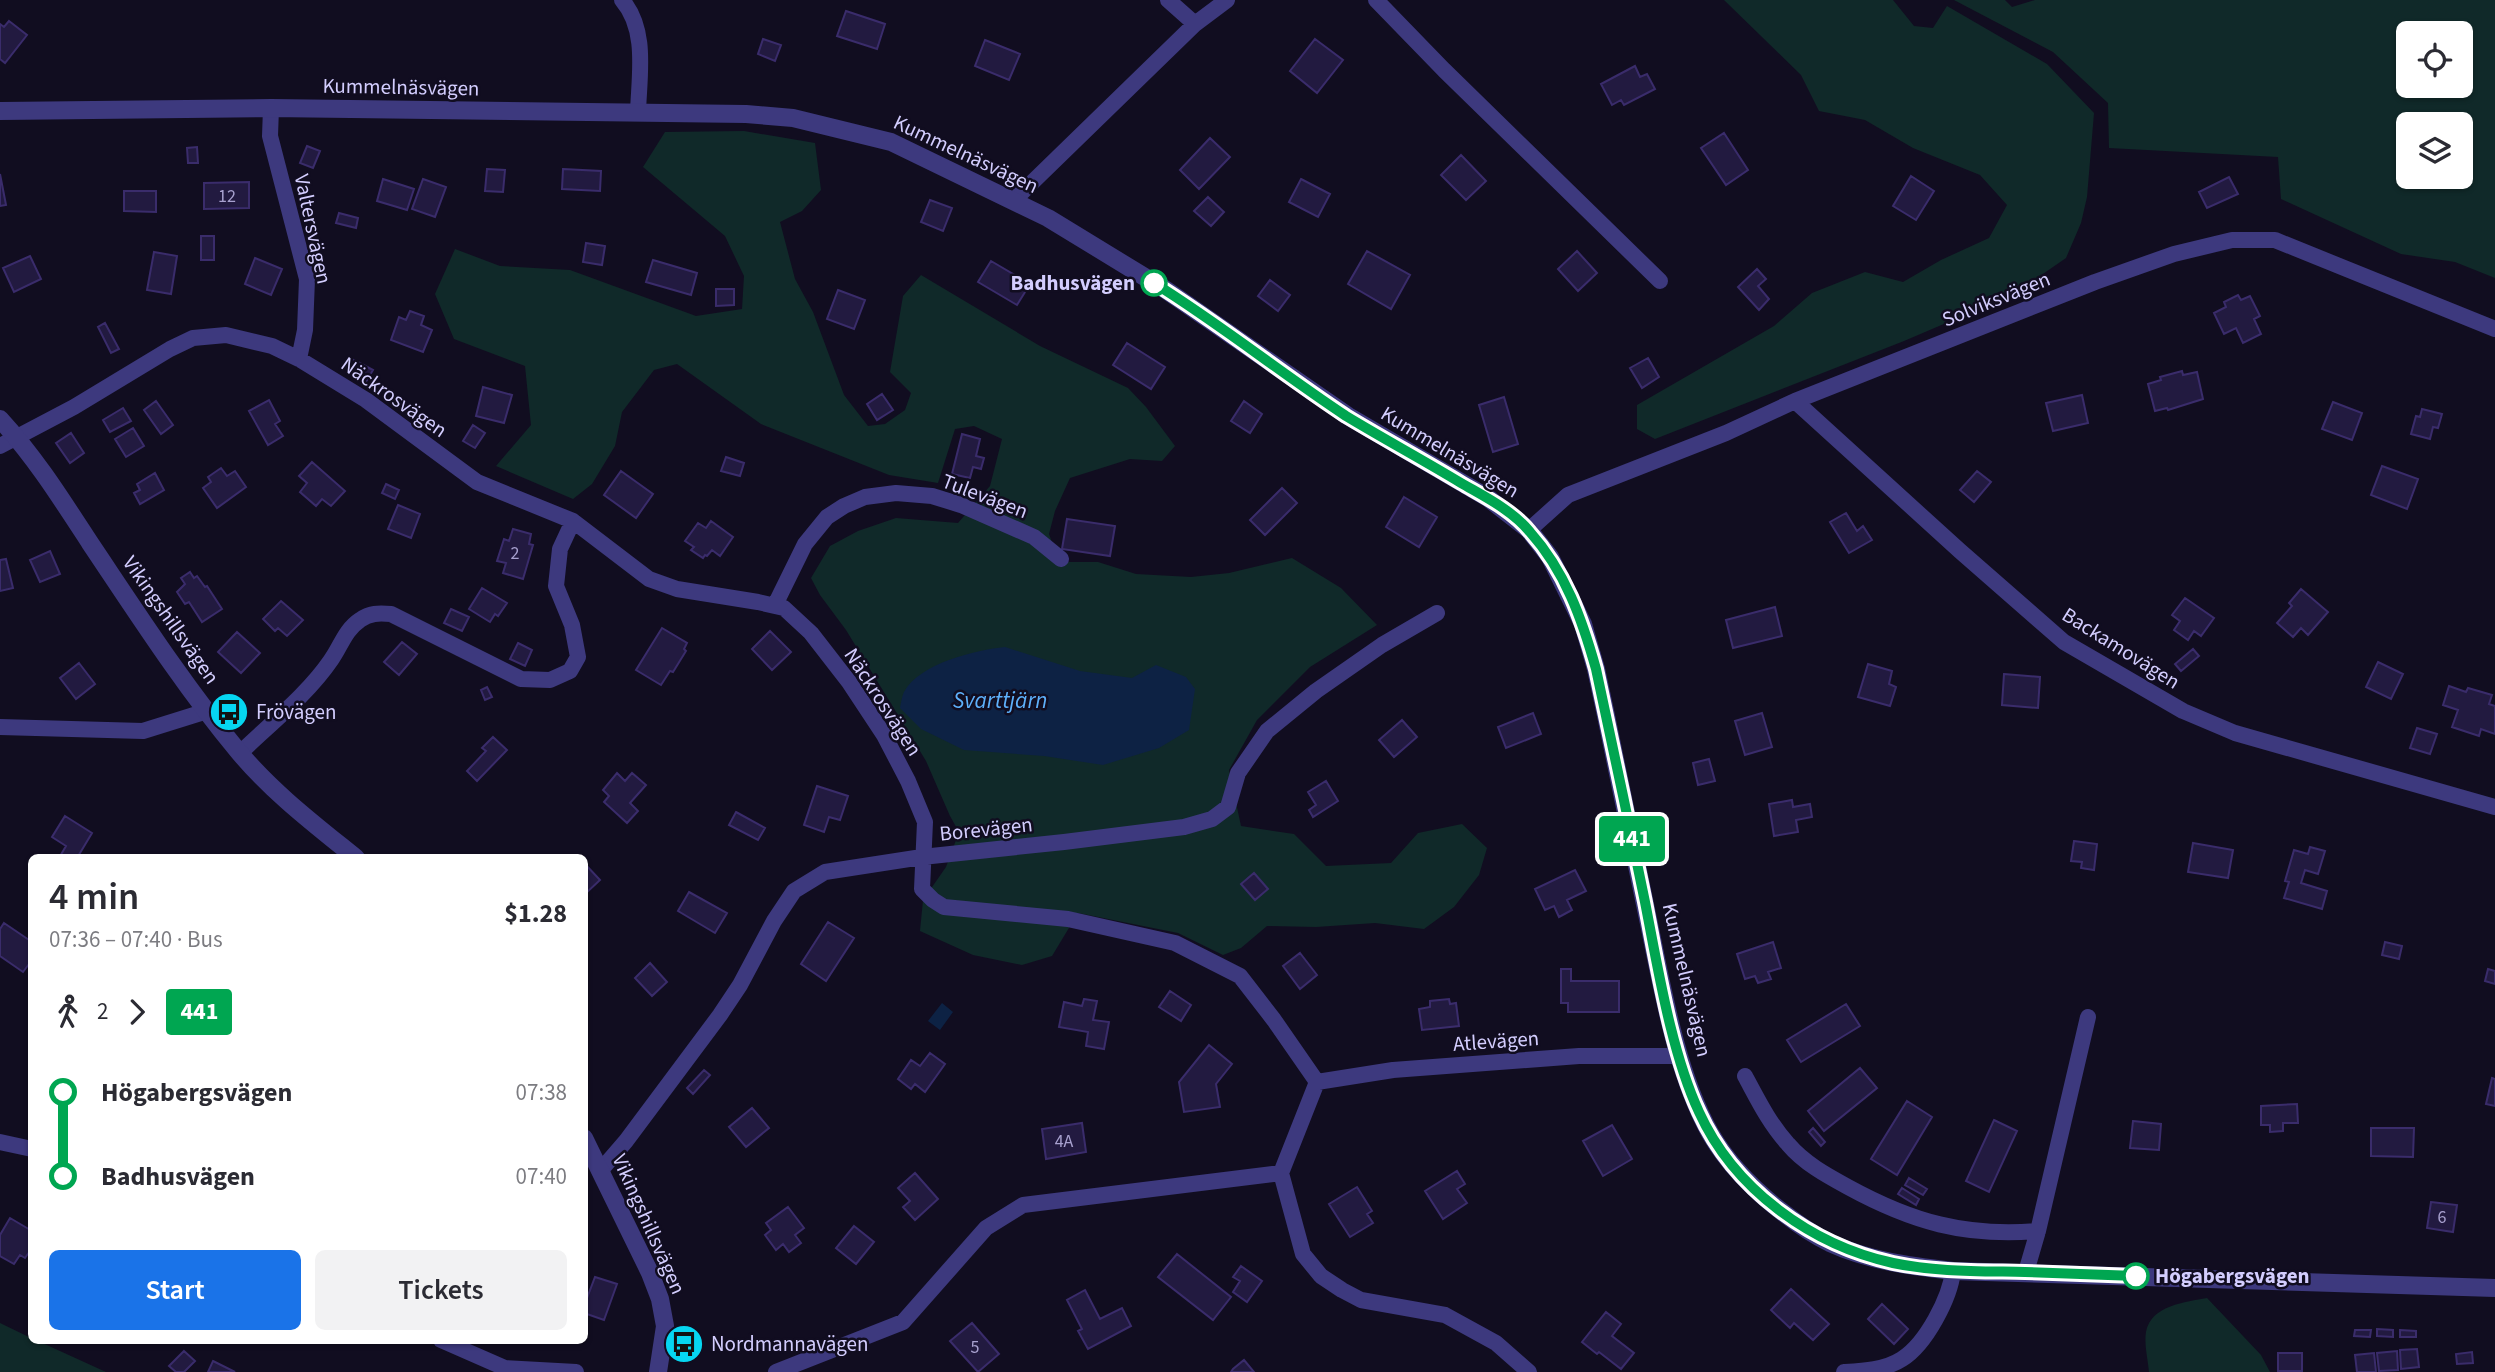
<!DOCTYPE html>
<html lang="en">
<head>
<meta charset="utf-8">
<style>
  :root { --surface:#fff; --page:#f2f2f3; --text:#2b2b33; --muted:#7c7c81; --accent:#1a73e8 }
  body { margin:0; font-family:"Source Sans 3",sans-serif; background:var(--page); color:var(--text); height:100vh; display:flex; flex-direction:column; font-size:26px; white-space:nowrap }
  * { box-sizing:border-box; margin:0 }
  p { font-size:23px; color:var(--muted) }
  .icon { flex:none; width:38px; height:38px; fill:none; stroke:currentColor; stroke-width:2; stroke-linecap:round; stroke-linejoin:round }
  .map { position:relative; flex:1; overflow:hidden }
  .details { position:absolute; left:28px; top:854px; width:560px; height:490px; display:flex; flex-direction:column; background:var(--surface); border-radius:10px; box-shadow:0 2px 5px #0004 }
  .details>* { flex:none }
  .badge { padding:0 14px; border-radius:5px; font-size:24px; line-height:46px }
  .buttons { position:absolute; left:2396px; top:21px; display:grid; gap:14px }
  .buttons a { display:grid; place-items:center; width:77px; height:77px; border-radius:10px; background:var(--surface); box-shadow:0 2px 5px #0004; font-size:35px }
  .map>.badge { position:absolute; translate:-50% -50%; box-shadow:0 0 0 4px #fff }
  .legs { display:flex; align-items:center; gap:10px; height:77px; padding:0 21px; font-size:23px }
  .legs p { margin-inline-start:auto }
  .overview { display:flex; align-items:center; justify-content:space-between; height:119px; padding:0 21px }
  h1 { font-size:38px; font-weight:600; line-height:52px }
  .button { display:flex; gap:14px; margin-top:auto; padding:14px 21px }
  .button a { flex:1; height:80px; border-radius:10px; background:var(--accent); color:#fff; font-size:28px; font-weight:600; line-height:80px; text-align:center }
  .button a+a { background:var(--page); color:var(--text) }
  ul { padding:0 21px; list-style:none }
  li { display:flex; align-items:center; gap:24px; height:84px; font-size:26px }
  li i { display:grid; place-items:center; width:10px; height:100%; margin:0 9px; background:currentColor }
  li i::after { content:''; width:18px; height:18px; margin:-9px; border:5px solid; border-radius:50%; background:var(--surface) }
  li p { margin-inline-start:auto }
  li:first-child i { background:linear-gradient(#0000 50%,currentColor 0) }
  li:last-child i { background:linear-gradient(currentColor 50%,#0000 0) }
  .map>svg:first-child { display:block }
  .green { fill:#102929; fill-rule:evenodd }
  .water { fill:#0d2244 }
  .building { fill:#221a40; stroke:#3a2c6b; stroke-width:2 }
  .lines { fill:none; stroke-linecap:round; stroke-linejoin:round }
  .minor { stroke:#3d397e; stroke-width:16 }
  .tertiary { stroke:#3d397e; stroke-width:18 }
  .line-1-casing { stroke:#fff; stroke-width:16 }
  .line-1 { stroke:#00a651; stroke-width:10 }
  .stop-1-dot { fill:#fff; stroke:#00a651; stroke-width:3.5 }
  .labels { text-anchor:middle; stroke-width:5; stroke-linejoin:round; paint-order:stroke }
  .number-label { font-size:18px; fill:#a7a0ce }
  .street-label { font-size:21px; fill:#d3cdfe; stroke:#110d20 }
  .stop-label { font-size:21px; font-weight:bold; fill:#d3cdfe; stroke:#110d20; text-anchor:end }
  .poi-label { font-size:21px; fill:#d3cdfe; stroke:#110d20; text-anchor:start }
  .water-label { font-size:23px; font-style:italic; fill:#5eb0fb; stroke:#110d20 }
</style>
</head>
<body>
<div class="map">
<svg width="2495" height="1372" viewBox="0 0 2495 1372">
  <rect width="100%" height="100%" fill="#110d20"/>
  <path class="green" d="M1724,0H1893L1914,26L1933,28L1947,6L2047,64L2094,113L2087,197L2081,223L2066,258L2014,294L1904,341L1655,439L1637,429V405L1774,326L1812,293L1865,272L1903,282L1941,260L1989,238L2007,205L1980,175L1913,148L1865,120L1819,111L1801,75Z
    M1954,0H2005L2012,7L2035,0H2495V278L2455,262L2401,254L2281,199L2278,157L2109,148L2108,103L2053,52ZM2460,33V86H2408V33ZM2460,124V177H2408V124Z
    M744,131L815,143L821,190L802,211L780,222L795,279L813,312L844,395L868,426L885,424L905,410L911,393L890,372L903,296L921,275L1040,346L1128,388L1146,407L1175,446L1162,461L1130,459L1070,478L1055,511L1049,534L1059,562H1098L1136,574L1191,577L1229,573L1292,558L1341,588L1377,625L1310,667L1257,720L1229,770L1241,826L1294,834L1326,866L1391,863L1418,833L1462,824L1487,848L1479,875L1454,907L1424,929L1375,923L1316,927L1267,926L1241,948L1223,955L1178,933L1078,913L1052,956L1022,965L973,955L920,931L923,900L946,867L959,832L950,816L926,761L846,630L820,595L811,578L830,546L858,531L896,518L958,523L990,486L1002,439L974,426L955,429L938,483L889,475L761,424L677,364L654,370L622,412L615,446L592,484L573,499L496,466L531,425L525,366L454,339L435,294L455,249L500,266L570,270L696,316L742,309L744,276L725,236L643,167L665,132Z
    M2207,1298L2261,1355L2270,1372H2149C2148,1360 2144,1344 2146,1332C2151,1305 2186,1302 2207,1298Z
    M0,1323L31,1338L32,1340L38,1341L106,1372H0Z"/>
  <path class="water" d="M1005,647L1080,671L1132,678L1156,665L1186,677L1195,689L1189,730L1159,748L1103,765L1044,756L964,750L921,729L900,708C901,703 902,696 904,692C920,663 976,650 1005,647Z
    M942,1003L953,1012L940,1030L928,1021Z"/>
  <path class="building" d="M846,11L885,24L877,49L837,36Z
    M9,21L27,35L5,63L0,59V24L4,27Z
    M763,39L781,45L775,61L758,54Z
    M1315,39L1343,60L1317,93L1290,71Z
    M985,40L1020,54L1009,80L975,66Z
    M1635,66L1640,77L1647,74L1655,89L1624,105L1621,100L1612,105L1601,84Z
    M1724,133L1748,170L1726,185L1701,148Z
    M1210,138L1230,157L1199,189L1180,170Z
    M307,146L320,151L313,168L300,163Z
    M197,147L198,163H188L187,148Z
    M1461,155L1486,181L1466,200L1441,175Z
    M487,169L505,170L503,192L485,191Z
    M563,169L601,171L600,191L562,189Z
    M0,174L6,205L0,206Z
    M1911,176L1934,191L1916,220L1893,206Z
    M2229,177L2238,194L2207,208L2199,192Z
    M383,179L414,189L407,210L377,201Z
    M423,179L446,187L435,217L412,209Z
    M1301,179L1330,194L1318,217L1289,202Z
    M249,182V208L204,209V183Z
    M124,191H156V212L124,211Z
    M1208,197L1224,212L1211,226L1194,211Z
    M930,200L952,208L943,231L921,222Z
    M339,213L358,218L356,228L336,223Z
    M201,236H214V260H201Z
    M586,243L605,246L602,265L583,262Z
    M1367,251L1410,275L1391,309L1348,284Z
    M1577,251L1597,273L1578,291L1558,269Z
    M154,252L177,256L171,294L147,290Z
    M30,256L41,279L14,292L3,268Z
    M255,258L282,269L271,295L245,284Z
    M653,260L697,273L691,295L646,282Z
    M991,261L1030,284L1017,305L978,282Z
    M1757,269L1766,279L1758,286L1769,299L1759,310L1738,287Z
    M1270,280L1290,295L1278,311L1258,296Z
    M716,289H734V305L716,306Z
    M838,290L865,300L854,329L827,319Z
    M2238,295L2241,300L2250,296L2260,316L2254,319L2261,334L2243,343L2236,328L2224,334L2214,313L2226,307L2224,302Z
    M410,311L424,316L421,325L432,330L423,352L391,340L399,317L406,320Z
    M105,323L119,349L111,353L98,327Z
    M1127,343L1165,367L1151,389L1113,365Z
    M1648,358L1659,377L1642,388L1630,368Z
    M354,360L373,370L366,382L348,372Z
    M2182,371L2183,375L2197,372L2203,399L2168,410L2167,408L2155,411L2148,384L2161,380L2160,377Z
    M483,387L512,395L504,423L476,416Z
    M882,394L893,410L877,420L867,404Z
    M2082,395L2088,423L2053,431L2046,403Z
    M1504,397L1518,444L1493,452L1479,405Z
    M269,400L280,421L275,424L283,436L268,445L249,411Z
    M156,401L173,425L161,434L144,410Z
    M1244,401L1262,414L1250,433L1231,421Z
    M2333,402L2362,413L2352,440L2322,429Z
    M123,408L131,421L110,432L103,420Z
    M2422,409L2442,414L2438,428L2433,427L2430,439L2411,434L2416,416L2420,417Z
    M473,425L485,433L475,448L463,441Z
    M133,428L144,446L126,457L115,439Z
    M71,433L84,453L70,463L56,443Z
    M962,434L980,439L976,456L984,458L981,469L973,467L970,478L952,474Z
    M726,457L744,463L740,476L721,471Z
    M312,462L345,491L331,506L322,499L316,506L300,492L307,483L299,476Z
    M2382,466L2418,479L2407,509L2371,495Z
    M221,468L227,476L235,471L246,487L217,508L203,488L211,482L208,477Z
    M621,471L653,494L636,518L604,495Z
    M1977,471L1991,482L1974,502L1960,490Z
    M155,473L164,490L140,504L134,493L140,490L137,484Z
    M386,484L399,490L395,499L382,493Z
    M1282,488L1297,503L1265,535L1250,520Z
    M1404,497L1437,517L1419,547L1386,527Z
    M398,505L420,514L411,538L388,529Z
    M1846,513L1857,531L1863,526L1872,540L1849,553L1830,522Z
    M1067,519L1115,526L1110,556L1062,549Z
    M711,521L733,537L720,556L712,550L707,556L705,555L703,558L691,550L694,547L685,541L698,523L706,528Z
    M513,529L531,534L529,544L533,545L523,579L503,573L506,563L497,561L504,539L509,541Z
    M50,551L60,574L40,582L30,560Z
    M6,559L13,588L0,591V560Z
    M190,572L194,578L197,576L205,587L207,586L222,609L202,622L189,602L185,604L177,592L185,584L181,578Z
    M482,588L507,603L498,616L495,614L490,622L469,609Z
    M2301,589L2328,612L2308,635L2301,628L2293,637L2277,623L2292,606L2289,603Z
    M2185,598L2214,618L2201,636L2194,631L2188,640L2174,630L2180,621L2172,615Z
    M281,601L303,620L287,636L278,628L275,631L263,619Z
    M1775,607L1782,636L1733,648L1726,620Z
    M451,609L469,617L462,631L444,623Z
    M662,628L687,643L684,649L686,651L673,672L670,671L661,685L636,670Z
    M770,631L791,652L772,670L752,649Z
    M237,632L260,653L241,673L218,652Z
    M402,642L417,654L399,675L384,662Z
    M518,643L532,650L525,666L510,659Z
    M2193,649L2199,656L2181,671L2175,664Z
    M2378,662L2403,674L2391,699L2366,687Z
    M79,663L95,684L76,699L60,678Z
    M1868,664L1892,671L1889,684L1896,687L1890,706L1858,697Z
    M2004,674L2040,677L2038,708L2002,705Z
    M2449,686L2466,692L2468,688L2492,695L2489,704L2495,706V734L2481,729L2479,736L2452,727L2458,710L2443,705Z
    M487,687L492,697L485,700L481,690Z
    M1533,713L1541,734L1506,748L1498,727Z
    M1762,713L1772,747L1745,755L1735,721Z
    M1402,720L1417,737L1394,757L1379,740Z
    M2417,728L2437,734L2430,754L2410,748Z
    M493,737L507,750L477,781L467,771L486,751L482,748Z
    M1709,759L1715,781L1698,785L1693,763Z
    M617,773L625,781L632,773L646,785L630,803L638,811L627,823L604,802L609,796L603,790Z
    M1326,781L1338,801L1313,817L1309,810L1316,805L1308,792Z
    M817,786L848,796L840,820L829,817L824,832L804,825Z
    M1792,800L1793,807L1810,804L1812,817L1796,820L1798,832L1774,836L1769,804Z
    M736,812L765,828L758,840L729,825Z
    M65,816L92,833L77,858H59L66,846L52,837Z
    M2074,841L2097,844L2094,870L2081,868L2082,862L2071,861Z
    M2193,843L2233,850L2228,878L2188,872Z
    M2310,847L2325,851L2318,874L2305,870L2301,883L2327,891L2322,909L2284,898L2289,882L2285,881L2294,850L2308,854Z
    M584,863L600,880L584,895Z
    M1575,870L1586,891L1567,900L1572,910L1559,917L1554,906L1545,910L1535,889Z
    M1254,873L1268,889L1255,900L1241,884Z
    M689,892L727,913L715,933L678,911Z
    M828,922L854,938L826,981L801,964Z
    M4,923L32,942V960L23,972L0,956V929Z
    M1773,942L1781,968L1768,972L1771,979L1758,983L1755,976L1745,979L1737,954Z
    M2385,942L2402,946L2399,959L2382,955Z
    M1300,953L1317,975L1300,989L1283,966Z
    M650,963L667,982L652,996L635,978Z
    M1561,969H1571V981H1619V1012H1568V1003H1561Z
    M2488,969L2495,971V984L2485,981Z
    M1170,991L1191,1005L1181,1021L1159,1007Z
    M1084,999L1097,1001L1093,1020L1109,1022L1104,1049L1086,1046L1088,1032L1059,1027L1064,1002L1082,1006Z
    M1449,999L1450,1004L1456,1003L1459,1026L1422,1030L1419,1009L1430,1007V1001Z
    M1846,1004L1860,1026L1801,1062L1787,1040Z
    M1209,1045L1232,1064L1216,1084L1220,1107L1184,1112L1179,1082Z
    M930,1053L945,1064L925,1092L915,1084L911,1089L898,1079L911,1060L920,1066Z
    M1860,1068L1877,1088L1824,1131L1808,1111Z
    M704,1070L710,1075L693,1094L687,1088Z
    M2492,1078L2495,1079V1106L2486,1104Z
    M1907,1101L1932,1117L1897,1175L1871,1159Z
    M2297,1104L2298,1123H2283V1131L2270,1132V1125H2261V1106Z
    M752,1108L769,1128L746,1147L729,1127Z
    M1994,1120L2017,1131L1989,1192L1966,1181Z
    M2133,1121L2161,1124L2159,1150L2130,1148Z
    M1082,1123L1086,1152L1046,1159L1042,1129Z
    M1612,1125L1632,1159L1603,1176L1583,1141Z
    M1813,1128L1825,1142L1821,1146L1809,1132Z
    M2371,1128H2414L2413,1157L2371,1156Z
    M1457,1171L1465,1184L1457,1189L1467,1203L1443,1219L1425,1191Z
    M915,1173L938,1199L915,1220L903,1207L910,1201L898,1188Z
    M1909,1178L1927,1189L1923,1195L1905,1185Z
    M1357,1187L1372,1211L1367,1214L1373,1223L1350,1237L1329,1204Z
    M1902,1188L1919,1199L1916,1205L1898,1194Z
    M2431,1202L2457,1205L2453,1232L2427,1228Z
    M788,1207L804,1228L795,1235L801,1243L789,1252L783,1244L776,1250L765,1235L771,1230L766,1223Z
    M10,1218L32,1231V1248L25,1258L20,1255L14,1264L0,1256V1235Z
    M854,1226L874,1242L856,1264L836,1248Z
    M1177,1254L1231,1297L1213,1320L1158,1277Z
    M1241,1266L1262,1281L1247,1302L1233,1292L1240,1281L1233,1277Z
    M595,1277L617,1284L604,1320L584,1313V1306Z
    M1791,1289L1829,1324L1813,1340L1794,1323L1790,1328L1771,1310Z
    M1085,1290L1100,1319L1122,1308L1131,1326L1088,1349L1078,1331L1082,1329L1067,1300Z
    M1882,1304L1908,1329L1894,1344L1868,1319Z
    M1606,1312L1621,1324L1612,1336L1634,1353L1621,1369L1599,1352L1597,1354L1582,1342Z
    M972,1323L999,1354L978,1372L950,1341Z
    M2377,1329L2393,1330V1337L2377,1336Z
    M2355,1330H2371L2370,1337L2354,1336Z
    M2400,1330L2416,1331V1337H2400Z
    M2417,1349L2419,1367L2401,1369L2400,1350Z
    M184,1351L195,1361L184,1372H176L169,1366Z
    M2397,1351L2398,1370L2379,1371L2377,1353Z
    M2472,1352L2473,1363L2457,1364L2456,1354Z
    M2278,1353H2302V1371H2278Z
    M2374,1353L2376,1372H2357L2355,1355Z
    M1244,1360L1254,1372H1231L1233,1369Z
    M213,1361L235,1372H208Z"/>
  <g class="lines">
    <path class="minor" d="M622,0C648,30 639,76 638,113
      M1168,0L1195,24
      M1376,0L1444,70L1660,281
      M271,108L270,136L307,279L305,330L299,359
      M1014,200L1195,24L1227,0
      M1795,401L1960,551L2064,642L2183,711L2235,733L2495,807
      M0,446L74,407L170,349L193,338L226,335L272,346L299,359L366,400L477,482L573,521L649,579L677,589L758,602L784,608L811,633L849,682L884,735L908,781L925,822L922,889L933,900L944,907L1068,919L1175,943L1240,976L1274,1020L1317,1082L1281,1173L1303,1254L1321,1276L1342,1290L1361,1300L1445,1315L1496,1343L1529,1372
      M1529,530L1568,495L1726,433L1795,401L2095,282L2174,254L2232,240H2275L2495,329
      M775,605L805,544L827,517L844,506L865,497L896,493L932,496L961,505L1034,537L1061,559
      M0,727L143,731L207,711
      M240,753C270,724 308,694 331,660C341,646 345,630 360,620C370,613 378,613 391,614L521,679L550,680L570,671L578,657L572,625L556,586L560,549L573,521
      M1745,1076C1758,1100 1769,1123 1788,1144C1804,1163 1826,1175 1848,1187C1912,1222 1965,1237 2038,1231
      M1317,1082L1393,1070L1579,1056H1679
      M0,1142L32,1149
      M601,1170L626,1141L720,1015L740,985L774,921L794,891L825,872L922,857L1064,842L1184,827L1212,819L1228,807L1238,773L1267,731L1316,691L1382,645L1437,613
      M2026,1272L2038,1231L2088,1017
      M441,1340L505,1368L576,1372
      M776,1372L903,1322L986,1228L1023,1205L1281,1173
      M1844,1372C1863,1371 1885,1370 1902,1359C1926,1344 1950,1298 1953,1271"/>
    <path class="tertiary" d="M0,111L271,108L746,114L793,118L891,142L1048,218L1166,290L1348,416L1488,498L1529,530L1550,557L1583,624L1596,669C1614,752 1631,835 1648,919C1662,986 1676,1072 1710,1133C1728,1164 1756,1192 1785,1214C1799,1225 1814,1235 1830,1243C1869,1261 1911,1266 1953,1271L2495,1288
      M0,419C35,457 62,500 90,543C137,613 184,686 238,751C272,792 314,824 356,858
      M584,1138L650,1273L660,1299L665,1326L658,1372"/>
  </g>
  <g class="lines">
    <g class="line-1-casing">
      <path id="line-1" d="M1154,283C1220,324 1281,373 1346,416C1384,439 1423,460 1461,483C1485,497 1512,510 1530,532C1565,571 1582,619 1596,669C1613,747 1629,824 1645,902C1658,968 1671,1052 1699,1112C1734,1189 1811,1245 1893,1263C1936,1272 1980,1271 2025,1272C2062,1273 2099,1275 2136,1276"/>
    </g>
    <use href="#line-1" class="line-1"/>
  </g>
  <defs>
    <g id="bus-disc" transform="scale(2.0125)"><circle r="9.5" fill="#06d6f1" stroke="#110d20"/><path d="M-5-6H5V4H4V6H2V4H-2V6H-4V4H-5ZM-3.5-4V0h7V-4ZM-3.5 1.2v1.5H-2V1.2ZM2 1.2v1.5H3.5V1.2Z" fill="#111"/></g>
  </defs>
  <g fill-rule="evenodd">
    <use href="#bus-disc" x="229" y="712"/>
    <use href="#bus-disc" x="684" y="1344"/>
  </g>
  <g class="stop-1-dot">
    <circle cx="1154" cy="283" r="12"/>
    <circle cx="2136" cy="1276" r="12"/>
  </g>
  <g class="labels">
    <g class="number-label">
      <text x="227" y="202">12</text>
      <text x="515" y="559">2</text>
      <text x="1064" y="1147">4A</text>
      <text x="2442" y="1223">6</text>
      <text x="975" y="1353">5</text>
    </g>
    <g class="street-label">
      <text transform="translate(401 87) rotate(1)" y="7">Kummelnäsvägen</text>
      <text transform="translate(966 154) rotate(25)" y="7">Kummelnäsvägen</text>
      <text transform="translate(313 229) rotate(78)" y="7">Valtersvägen</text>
      <text transform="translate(1996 299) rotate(-22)" y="7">Solviksvägen</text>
      <text transform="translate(394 397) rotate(35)" y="7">Näckrosvägen</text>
      <text transform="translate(1450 452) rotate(31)" y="7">Kummelnäsvägen</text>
      <text transform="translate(985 496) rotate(21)" y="7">Tulevägen</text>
      <text transform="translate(171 620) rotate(55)" y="7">Vikingshillsvägen</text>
      <text transform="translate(2121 648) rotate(32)" y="7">Backamovägen</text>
      <text transform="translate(883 702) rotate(57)" y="7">Näckrosvägen</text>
      <text transform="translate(986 829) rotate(-6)" y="7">Borevägen</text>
      <text transform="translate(1687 980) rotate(77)" y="7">Kummelnäsvägen</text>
      <text transform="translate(1496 1041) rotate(-4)" y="7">Atlevägen</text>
      <text transform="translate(649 1224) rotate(66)" y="7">Vikingshillsvägen</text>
    </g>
    <g class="stop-label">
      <text x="1135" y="290">Badhusvägen</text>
      <text x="2155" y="1283" text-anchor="start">Högabergsvägen</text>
    </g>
    <g class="poi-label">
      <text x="256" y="719">Frövägen</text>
      <text x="711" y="1351">Nordmannavägen</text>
    </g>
    <g class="water-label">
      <text x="1000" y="708">Svarttjärn</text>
    </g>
  </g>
</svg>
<div class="buttons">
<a><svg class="icon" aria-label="locate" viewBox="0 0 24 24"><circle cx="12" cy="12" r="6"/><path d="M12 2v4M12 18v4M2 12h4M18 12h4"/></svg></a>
<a><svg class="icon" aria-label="layers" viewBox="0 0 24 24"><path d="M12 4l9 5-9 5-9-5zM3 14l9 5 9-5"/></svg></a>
</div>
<b class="badge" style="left:1632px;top:839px;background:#00a651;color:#fff">441</b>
<section class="details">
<div class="overview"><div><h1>4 min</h1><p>07:36 – 07:40 · Bus</p></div><b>$1.28</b></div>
<div class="legs"><svg class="icon" aria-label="walk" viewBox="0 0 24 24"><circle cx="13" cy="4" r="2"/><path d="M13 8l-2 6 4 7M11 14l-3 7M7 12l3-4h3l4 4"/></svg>2<svg class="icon" aria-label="forward" viewBox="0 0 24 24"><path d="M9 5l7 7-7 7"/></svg><b class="badge" style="background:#00a651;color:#fff">441</b></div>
<ul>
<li><i style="color:#00a651"></i><b>Högabergsvägen</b><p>07:38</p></li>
<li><i style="color:#00a651"></i><b>Badhusvägen</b><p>07:40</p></li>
</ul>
<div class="button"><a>Start</a><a>Tickets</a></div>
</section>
</div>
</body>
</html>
